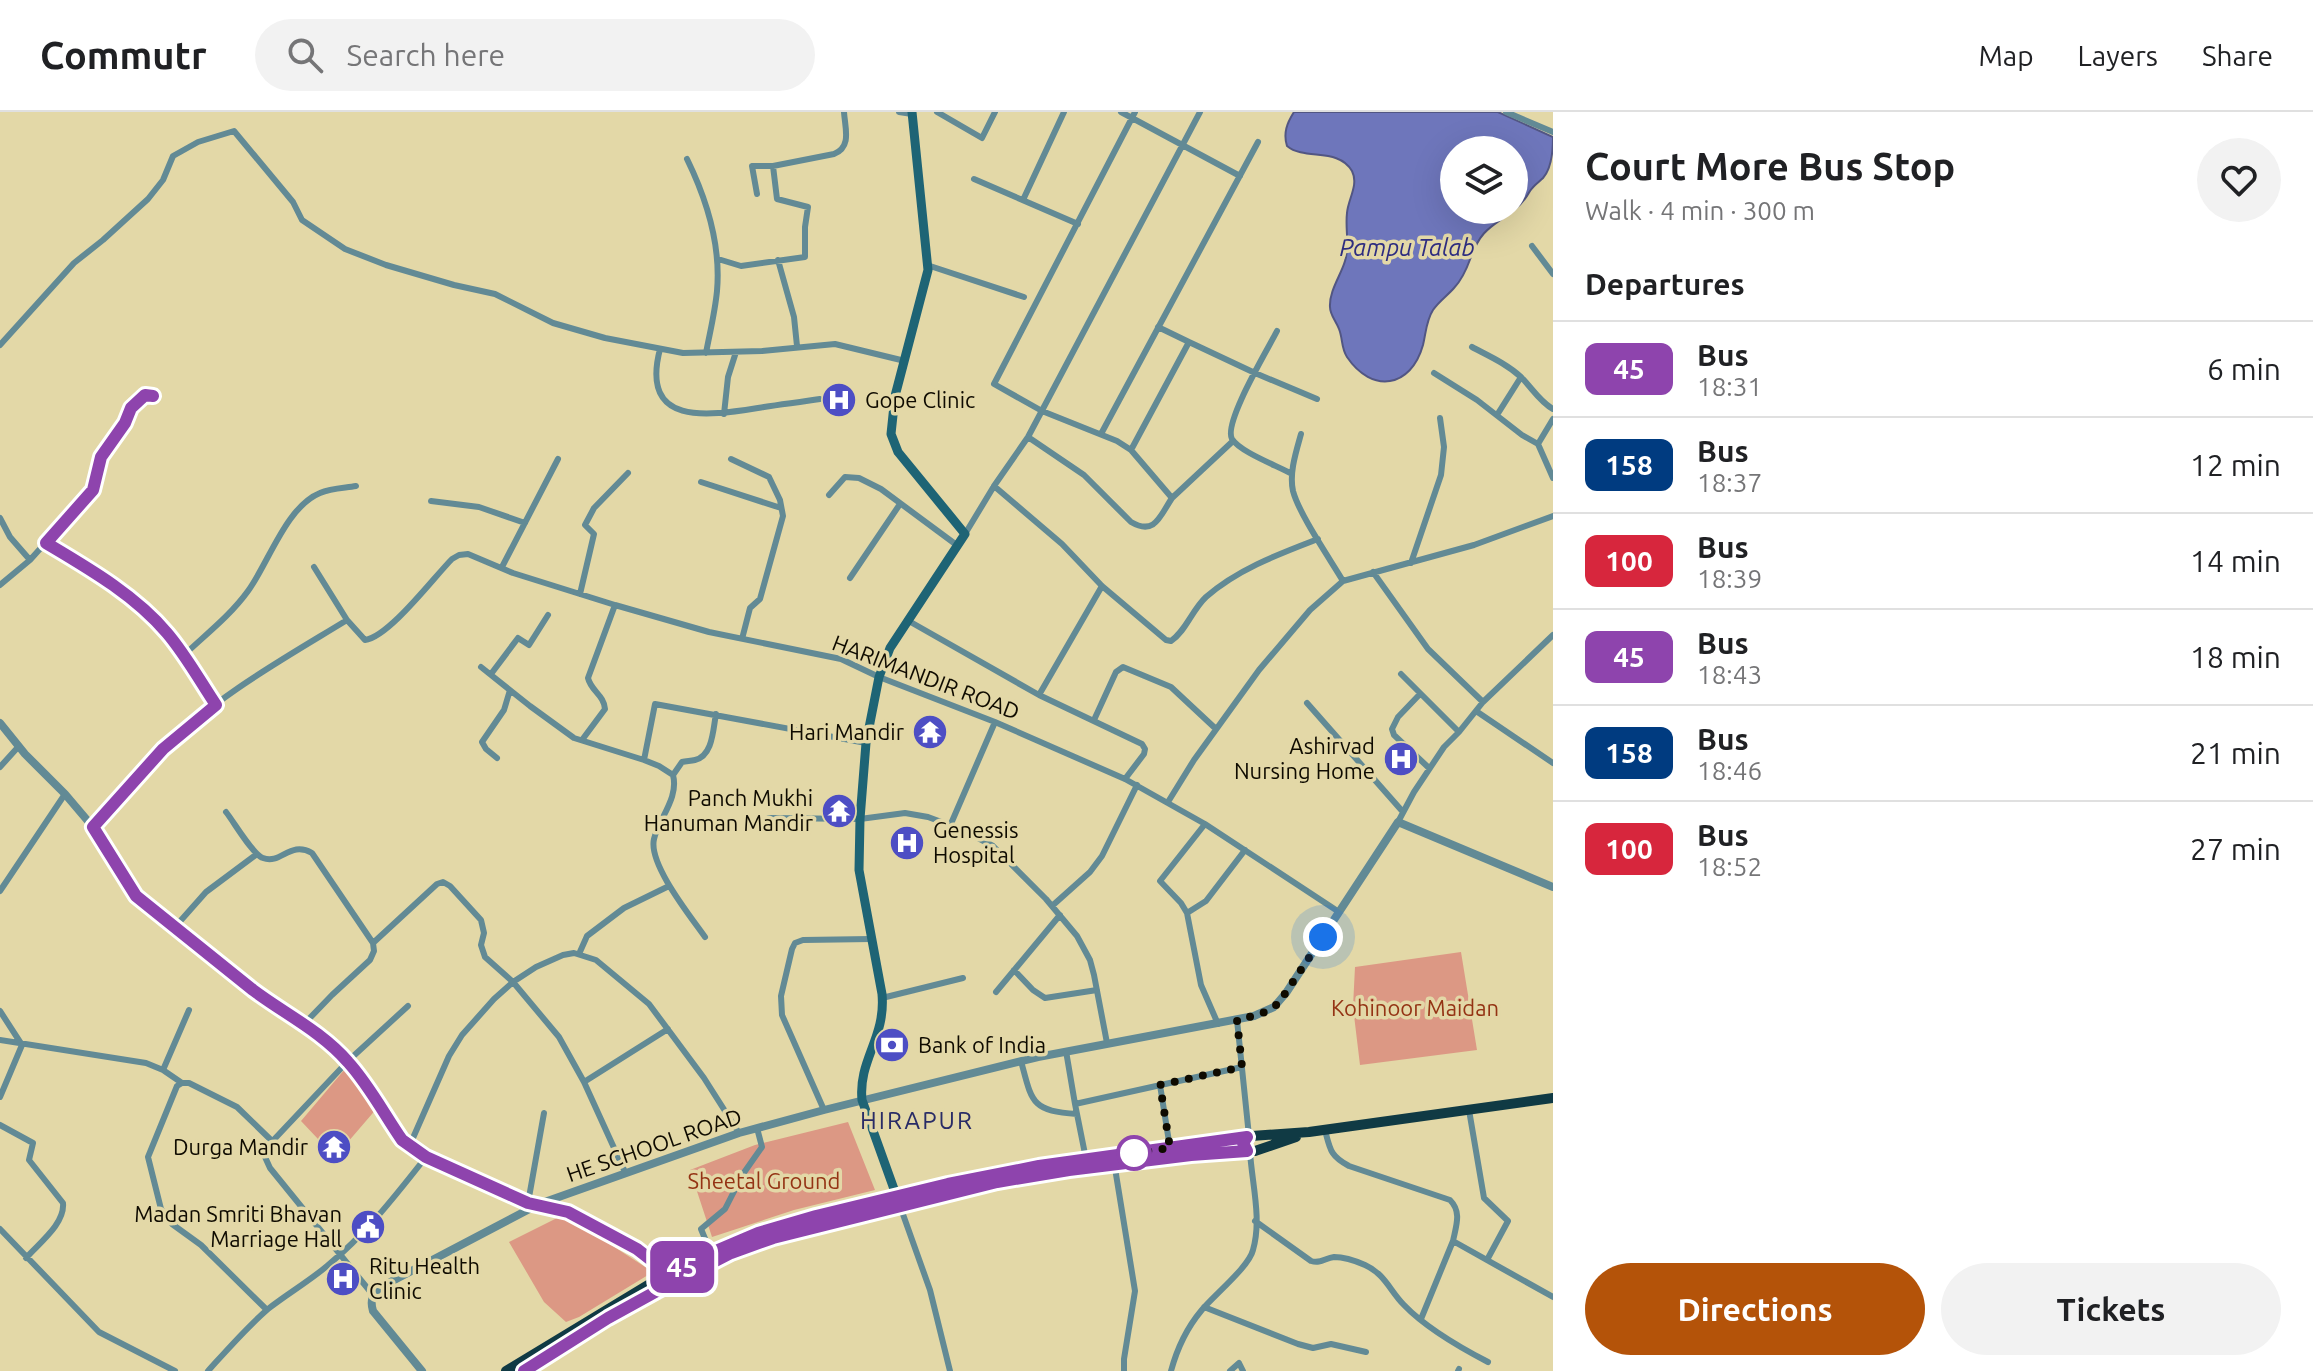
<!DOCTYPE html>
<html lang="en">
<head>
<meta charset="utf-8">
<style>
  :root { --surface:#fff; --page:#f2f2f2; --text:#202124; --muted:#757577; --line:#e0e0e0; --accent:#b45309 }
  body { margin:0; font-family:Ubuntu,sans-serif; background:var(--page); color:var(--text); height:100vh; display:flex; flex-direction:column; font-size:30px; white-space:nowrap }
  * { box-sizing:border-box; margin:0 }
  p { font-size:26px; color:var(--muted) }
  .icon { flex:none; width:44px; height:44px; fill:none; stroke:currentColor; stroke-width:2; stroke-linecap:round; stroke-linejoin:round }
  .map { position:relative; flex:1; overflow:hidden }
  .drawer { display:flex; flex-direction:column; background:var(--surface); width:760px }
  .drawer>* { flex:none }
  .badge { padding:0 16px; border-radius:12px; font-size:28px; line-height:52px }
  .buttons { position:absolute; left:1440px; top:24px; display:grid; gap:16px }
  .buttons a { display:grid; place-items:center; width:88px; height:88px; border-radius:50%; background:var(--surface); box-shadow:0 8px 32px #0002; font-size:40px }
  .you { position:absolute; width:40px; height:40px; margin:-20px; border:6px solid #fff; border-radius:50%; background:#1a73e8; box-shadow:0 0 0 12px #1a73e833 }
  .map>.badge { position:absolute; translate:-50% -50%; box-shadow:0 0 0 4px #fff }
  h2 { padding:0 32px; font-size:30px; line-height:72px }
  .round { display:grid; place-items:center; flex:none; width:84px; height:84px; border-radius:42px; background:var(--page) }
  .overview { display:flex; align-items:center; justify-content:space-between; height:136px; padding:0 32px }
  h1 { font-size:38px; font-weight:700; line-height:60px }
  .button { display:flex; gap:16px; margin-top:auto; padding:16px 32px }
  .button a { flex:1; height:92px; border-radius:48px; background:var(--accent); color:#fff; font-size:32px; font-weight:700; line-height:92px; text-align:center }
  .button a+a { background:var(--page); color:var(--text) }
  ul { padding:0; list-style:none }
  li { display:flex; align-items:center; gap:24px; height:96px; padding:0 32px; border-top:2px solid var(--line) }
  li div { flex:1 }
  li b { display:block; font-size:30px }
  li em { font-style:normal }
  li .badge { min-width:88px; font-weight:700; text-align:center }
  header { display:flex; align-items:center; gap:48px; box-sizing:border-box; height:112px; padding:0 40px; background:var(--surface); border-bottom:2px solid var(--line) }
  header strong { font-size:38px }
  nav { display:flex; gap:44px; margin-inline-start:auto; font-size:28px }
  .search { width:560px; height:72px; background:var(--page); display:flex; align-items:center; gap:20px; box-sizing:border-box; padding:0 28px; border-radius:44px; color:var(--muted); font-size:30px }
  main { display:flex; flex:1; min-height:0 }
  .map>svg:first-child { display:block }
  .green { fill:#dc9884 }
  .water { fill:#6e76bb; stroke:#525683; stroke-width:2; fill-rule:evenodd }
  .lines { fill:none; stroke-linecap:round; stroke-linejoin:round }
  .minor { stroke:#628a95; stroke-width:6 }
  .tertiary { stroke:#628a95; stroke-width:8 }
  .secondary { stroke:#1e6475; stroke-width:9 }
  .trunk { stroke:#103a44; stroke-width:10 }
  .line-casing { stroke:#fff; stroke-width:18 }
  .line { stroke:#8e44ad; stroke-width:12 }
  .walk { stroke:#0f0b00; stroke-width:8; stroke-dasharray:0 14.4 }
  .stop-dot { fill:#fff; stroke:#8e44ad; stroke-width:4 }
  .labels { text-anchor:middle; stroke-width:7; stroke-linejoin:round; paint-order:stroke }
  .poi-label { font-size:22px; fill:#0f0b00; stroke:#e3d8a7; text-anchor:end }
  .street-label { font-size:22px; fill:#0f0b00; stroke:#e3d8a7 }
  .park-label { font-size:22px; fill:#943314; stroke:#e3d8a7 }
  .water-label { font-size:24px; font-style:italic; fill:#2e2d80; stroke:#e3d8a7 }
  .neighbourhood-label { font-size:24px; letter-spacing:2px; fill:#292c66; stroke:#e3d8a7 }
</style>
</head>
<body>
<header>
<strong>Commutr</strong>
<div class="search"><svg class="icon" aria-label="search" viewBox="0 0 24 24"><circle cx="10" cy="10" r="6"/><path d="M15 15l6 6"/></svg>Search here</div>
<nav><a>Map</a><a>Layers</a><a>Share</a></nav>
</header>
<main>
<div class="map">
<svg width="1553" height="1259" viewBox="0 0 1553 1259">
  <rect width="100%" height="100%" fill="#e3d8a7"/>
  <path class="green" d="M1461,840L1477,938L1360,953L1353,895L1355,855Z
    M345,957L378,995L335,1045L301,1009Z
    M848,1010L875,1078L794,1098L712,1125L690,1058L755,1033Z
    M561,1104L585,1116L653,1160L579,1205L566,1210L544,1190L509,1130Z"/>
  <path class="water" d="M1294,0H1498L1553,25C1553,38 1552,56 1543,66C1539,70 1534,73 1530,79C1526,86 1522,92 1515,97C1493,115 1482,115 1471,145C1467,156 1462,168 1454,176C1447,184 1439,189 1433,198C1426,209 1426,221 1423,233C1411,276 1372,282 1347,245C1341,236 1343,227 1339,217C1336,209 1330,203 1330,195C1329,179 1341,163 1345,149C1350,133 1345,117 1347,101C1348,87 1359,73 1352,59C1338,35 1305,49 1287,34C1283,21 1287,11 1294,0ZM1514,38V98H1454V38Z"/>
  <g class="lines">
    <path class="minor" d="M899,0L912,2
      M937,0L982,26L995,0
      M1121,0L1240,64
      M1135,0L994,272L1042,299L1117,329L1131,338L1172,386L1233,329
      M1506,0L1553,20
      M687,47C707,88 721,134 717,179C715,200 710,220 706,241
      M974,67L1078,112
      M757,82L752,54H773L834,42C852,35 845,16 844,0
      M1023,88L1064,0
      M1532,134L1553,162
      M718,147L741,154L805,145V115L808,95L777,87L773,54
      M778,148L794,205L797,234
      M927,153L1024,185
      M1158,215L1189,230
      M1277,219C1268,237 1223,311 1232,327C1240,340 1278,354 1292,362
      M0,233L74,151L103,128L148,87L163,68L173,44L198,30L234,19L293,90L302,108L345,137L386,153L454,173L495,182L553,211L605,226L683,241L762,239L835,232L905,249
      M1472,235C1489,244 1507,252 1521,265C1532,276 1540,290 1553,297
      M660,237C639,318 713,303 764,295C783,292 802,290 820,287
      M1434,261L1477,288L1522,323L1538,332
      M724,302L728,265L736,240
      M1497,303L1521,265
      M1553,307L1538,332L1553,366
      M1101,322L1258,30
      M1301,322C1296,340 1289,361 1293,379C1299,402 1330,447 1343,469
      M1028,325L1084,363L1131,410C1155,424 1160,404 1172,386
      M1131,338L1189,230L1255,261L1317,287
      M731,347L769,365L780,388L783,404L760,487L750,496L742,527
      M701,370L781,396
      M994,374L1062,432L1102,474L1166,528L1171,529C1186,519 1192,498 1206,485C1238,457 1279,442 1318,427
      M829,383L845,365L859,366L881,377L958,434
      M431,389L479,395L525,411
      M0,406L10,425L30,448
      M965,422L994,374L1028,325L1200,0
      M46,431C88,456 135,483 167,521C185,542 200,569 216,593
      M1411,451L1441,363L1444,335L1440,306
      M314,455L347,508L365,528C389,525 434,465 452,447L459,443L468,442L513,461L615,493L709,520L841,547L879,565L995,610L1125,667L1205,712L1339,800
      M502,455L558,347
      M1373,460L1428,537L1483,590
      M850,466L900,392
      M0,473L30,448L93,378L101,345L125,311L131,296L145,283L153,284
      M580,482L594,422L585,413L594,396L628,361
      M907,508L1039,583L1142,632L1145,637L1144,642L1125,667
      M183,544C205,523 230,504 248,479C269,450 286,395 320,381C331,376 344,376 356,374
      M481,555L530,594L574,626L644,648L655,592L866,631
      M491,562L518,526L529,533L548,503
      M1401,562L1459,620
      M1420,582L1398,605L1392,617L1394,623L1429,656
      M1039,583L1102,474
      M1307,591L1403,700
      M1476,599L1553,651
      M1094,608L1116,560L1123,555L1171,575L1216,617
      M582,628L605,597C604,583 591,579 588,566L615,493
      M497,646L486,637L482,630L504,598L510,578
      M644,648L659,654L673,663C679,686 659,706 654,727C648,752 691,805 705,825
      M0,655L19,634
      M673,663L682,650C686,649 690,649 695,648C713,644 713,617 716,602
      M1168,690L1194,648L1259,558L1310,498L1343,469L1474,433L1553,404
      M226,700C234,710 253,743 263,746C281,753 290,728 312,741L373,831L374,839L370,848L332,883L305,911
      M769,706L860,707L905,701L928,705L963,718L993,734L1046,787L1077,824L1090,848L1094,863L1107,931
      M1398,710L1414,680L1444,635L1459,620L1483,590L1553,523
      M1205,712L1160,769L1181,791L1187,801L1201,873L1218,912
      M950,714L995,610
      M93,715C117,690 139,663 163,638C214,585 285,546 347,508
      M0,779L65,682
      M1052,794L1090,760L1102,744L1137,673
      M1187,801L1206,789L1245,738
      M175,815L206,780L257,742
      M373,831L437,772L443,770L450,774L481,808L484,821L481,833L485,845L513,870L559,925L584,970L625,1060
      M579,842L587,824L624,796L669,774
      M1014,858L1033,878L1045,886L1097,878
      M996,880L1060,803
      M882,886L963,866
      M0,899L22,933L0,985
      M1237,908L1249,1024
      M0,928L146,951L163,958L182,971
      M1066,939L1075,992
      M1021,949C1032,990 1031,999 1077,1002
      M163,958L189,898
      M584,970L668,917
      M1160,973L1170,1036
      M824,998L782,903L781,884L792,837L795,831L803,828L871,827
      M1469,998L1484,1086L1508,1109L1487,1148
      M0,1013L33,1031L29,1048L63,1091C65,1112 39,1131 26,1146
      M1325,1018C1330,1037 1330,1044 1349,1054L1450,1088C1462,1100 1456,1114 1453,1129L1553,1185
      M409,1035L449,944L462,923L494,887L513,870L536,855L563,843L574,841L596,848L649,892L704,966L739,1021
      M1086,1047L1075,992L1242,955
      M1114,1050L1135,1179L1124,1247V1259
      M528,1091L544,1001
      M900,1094L930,1178L950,1259
      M1255,1109L1311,1149C1321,1152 1325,1146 1334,1145C1344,1145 1356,1149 1365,1153C1385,1162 1390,1179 1404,1193C1425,1215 1461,1236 1488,1250
      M0,1117L99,1220L175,1259
      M711,1141L701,1117L725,1097L743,1062L762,1035L757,1016
      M373,1183L270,1056L265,1045L266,1036L348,949L408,894
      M1204,1195L1298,1232L1313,1236L1331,1232L1366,1240
      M267,1198L201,1133L172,1112L161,1097L148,1045L177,974L182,971H189L237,995L271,1028
      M1421,1207L1453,1129
      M208,1259C227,1238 246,1216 268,1197C287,1182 308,1170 327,1154C365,1123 396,1083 426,1045
      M1171,1259C1177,1237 1186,1217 1201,1199C1213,1184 1249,1155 1253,1138C1262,1107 1252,1072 1250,1040
      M1230,1259L1239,1251L1243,1259
      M1458,1259L1459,1257"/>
    <path class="tertiary" d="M0,611L25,642L65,682L93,715L136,784L253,878C285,902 321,919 348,950C369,973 384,1002 402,1028L426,1045L528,1091L568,1100L637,1137L671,1165
      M422,1259L373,1199C370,1189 372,1184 379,1176L539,1092L739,1021L824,998L1038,945L1254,904L1274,895L1286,881L1398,710L1553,775"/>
    <path class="secondary" d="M899,1091L862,988C858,948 886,926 882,882L859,758L860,707L866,631L879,565L890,536L965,422L898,340L891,322L895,284L928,158L912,0"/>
    <path class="trunk" d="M1252,1024L1309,1020L1553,986
      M1255,1039L1296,1025
      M506,1259L653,1170L711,1141L758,1121L816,1104L980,1065L1114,1043L1247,1025
      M524,1259L624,1197L657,1179L731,1141L773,1126L997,1070L1069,1058L1191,1043L1247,1039"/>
  </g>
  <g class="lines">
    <g class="line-casing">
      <path id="line" d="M153,284L145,283L131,296L125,311L101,345L93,378L46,431C88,456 135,483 167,521C185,542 200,569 216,593L163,637L93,715L136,784L253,878C285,902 321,919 348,950C369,973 384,1002 402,1028L426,1045L528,1091L568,1100L637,1137L669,1162L711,1141L758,1121L816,1104L948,1072L1039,1054L1247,1025L1243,1031L1247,1039L1191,1043L1069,1058L997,1070L773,1126L731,1141L657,1179L608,1206L524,1259"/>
    </g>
    <use href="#line" class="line"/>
    <path class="walk" d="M1134,1041L1170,1036L1160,973L1242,955L1237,908L1261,902L1278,892L1323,825"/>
  </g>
  <defs>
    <g id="hospital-disc" transform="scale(1.8)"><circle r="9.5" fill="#4d4ec4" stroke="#e3d8a7"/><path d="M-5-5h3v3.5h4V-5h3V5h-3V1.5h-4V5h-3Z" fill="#fff"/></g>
    <g id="temple-disc" transform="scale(1.8)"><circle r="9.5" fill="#4d4ec4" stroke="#e3d8a7"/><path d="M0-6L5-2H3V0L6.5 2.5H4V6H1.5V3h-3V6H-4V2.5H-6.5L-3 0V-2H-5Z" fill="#fff"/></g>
    <g id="bank-disc" transform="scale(1.8)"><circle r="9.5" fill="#4d4ec4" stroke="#e3d8a7"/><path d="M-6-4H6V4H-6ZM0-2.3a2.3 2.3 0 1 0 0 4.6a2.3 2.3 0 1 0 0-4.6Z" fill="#fff"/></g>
    <g id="civic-disc" transform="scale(1.8)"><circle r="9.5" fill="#4d4ec4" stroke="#e3d8a7"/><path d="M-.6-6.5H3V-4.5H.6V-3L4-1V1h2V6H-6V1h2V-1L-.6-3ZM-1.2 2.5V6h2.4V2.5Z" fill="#fff"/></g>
  </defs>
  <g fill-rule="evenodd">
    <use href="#hospital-disc" x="839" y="288"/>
    <use href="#temple-disc" x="930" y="620"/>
    <use href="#hospital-disc" x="1401" y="647"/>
    <use href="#temple-disc" x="839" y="699"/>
    <use href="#hospital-disc" x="907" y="731"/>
    <use href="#bank-disc" x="892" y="933"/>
    <use href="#temple-disc" x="334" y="1035"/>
    <use href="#civic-disc" x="368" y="1115"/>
    <use href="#hospital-disc" x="343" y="1167"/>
  </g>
  <circle class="stop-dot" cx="1134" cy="1041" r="16"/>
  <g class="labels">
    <g class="poi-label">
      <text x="865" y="296" text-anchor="start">Gope Clinic</text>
      <text x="904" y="628">Hari Mandir</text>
      <text x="1375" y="642">Ashirvad<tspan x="1375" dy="25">Nursing Home</tspan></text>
      <text x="813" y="694">Panch Mukhi<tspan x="813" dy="25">Hanuman Mandir</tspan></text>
      <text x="933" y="726" text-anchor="start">Genessis<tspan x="933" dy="25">Hospital</tspan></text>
      <text x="918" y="941" text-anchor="start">Bank of India</text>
      <text x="308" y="1043">Durga Mandir</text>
      <text x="342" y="1110">Madan Smriti Bhavan<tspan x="342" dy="25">Marriage Hall</tspan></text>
      <text x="369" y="1162" text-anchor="start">Ritu Health<tspan x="369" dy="25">Clinic</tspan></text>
    </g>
    <g class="street-label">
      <text transform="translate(926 565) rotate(21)" y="8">HARIMANDIR ROAD</text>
      <text transform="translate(654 1033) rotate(-19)" y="8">HE SCHOOL ROAD</text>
    </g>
    <g class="park-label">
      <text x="1415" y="904">Kohinoor Maidan</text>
      <text x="764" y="1077">Sheetal Ground</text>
    </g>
    <g class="water-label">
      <text x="1407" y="144">Pampu Talab</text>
    </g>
    <g class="neighbourhood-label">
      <text x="917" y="1017">HIRAPUR</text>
    </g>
  </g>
</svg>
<div class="buttons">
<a><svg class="icon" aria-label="layers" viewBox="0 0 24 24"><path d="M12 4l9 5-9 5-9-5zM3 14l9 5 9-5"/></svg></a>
</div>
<div class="you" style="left:1323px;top:825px"></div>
<b class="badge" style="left:682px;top:1155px;background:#8e44ad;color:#fff">45</b>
</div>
<section class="drawer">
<div class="overview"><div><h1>Court More Bus Stop</h1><p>Walk · 4 min · 300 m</p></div><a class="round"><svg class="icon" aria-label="heart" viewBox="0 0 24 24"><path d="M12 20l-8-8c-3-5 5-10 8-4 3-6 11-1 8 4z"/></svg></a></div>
<h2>Departures</h2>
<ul>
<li><span class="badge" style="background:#8e44ad;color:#fff">45</span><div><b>Bus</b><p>18:31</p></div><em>6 min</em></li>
<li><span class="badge" style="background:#003b80;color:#fff">158</span><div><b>Bus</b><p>18:37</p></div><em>12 min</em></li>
<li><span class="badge" style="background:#d7263d;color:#fff">100</span><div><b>Bus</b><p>18:39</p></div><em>14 min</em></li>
<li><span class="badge" style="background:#8e44ad;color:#fff">45</span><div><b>Bus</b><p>18:43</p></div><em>18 min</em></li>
<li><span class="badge" style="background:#003b80;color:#fff">158</span><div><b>Bus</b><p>18:46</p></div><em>21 min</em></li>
<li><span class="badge" style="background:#d7263d;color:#fff">100</span><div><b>Bus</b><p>18:52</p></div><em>27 min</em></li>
</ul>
<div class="button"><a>Directions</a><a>Tickets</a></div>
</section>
</main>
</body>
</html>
